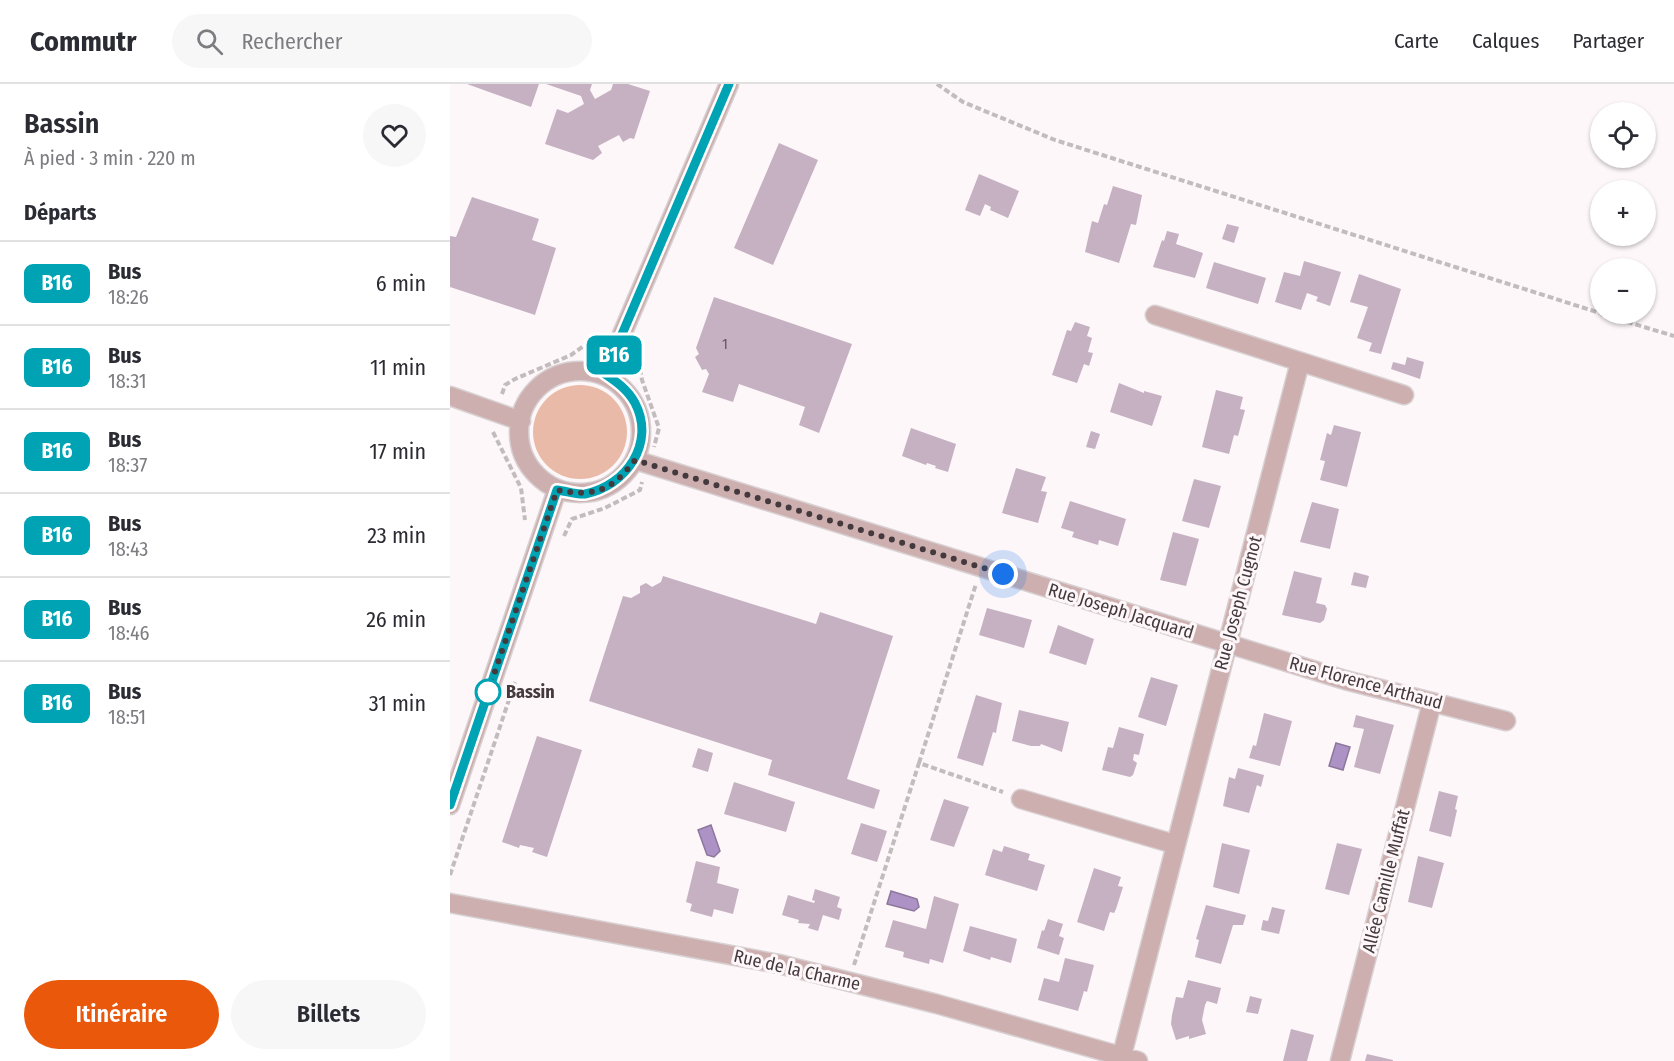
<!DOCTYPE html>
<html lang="fr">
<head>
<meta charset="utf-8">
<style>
  :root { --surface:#fff; --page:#f7f7f7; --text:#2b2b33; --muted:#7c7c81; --line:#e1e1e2; --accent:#ea580c }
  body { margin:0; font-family:"Fira Sans Condensed",sans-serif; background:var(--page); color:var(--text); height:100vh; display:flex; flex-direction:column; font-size:22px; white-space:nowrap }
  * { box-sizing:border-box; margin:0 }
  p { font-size:20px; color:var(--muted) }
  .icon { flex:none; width:33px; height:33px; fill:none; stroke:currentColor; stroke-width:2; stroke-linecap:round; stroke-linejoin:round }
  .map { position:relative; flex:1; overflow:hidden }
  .panel { display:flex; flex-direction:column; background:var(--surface); width:450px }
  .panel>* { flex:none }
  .badge { padding:0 12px; border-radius:9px; font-size:21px; line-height:39px }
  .tools { position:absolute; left:1140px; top:18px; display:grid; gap:12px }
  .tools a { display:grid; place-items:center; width:66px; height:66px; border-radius:50%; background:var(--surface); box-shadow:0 2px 4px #0004; font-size:30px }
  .you { position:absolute; width:30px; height:30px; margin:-15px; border:4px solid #fff; border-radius:50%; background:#1a73e8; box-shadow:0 0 0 9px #1a73e833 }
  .map>.badge { position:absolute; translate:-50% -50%; box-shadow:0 0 0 3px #fff }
  h2 { padding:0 24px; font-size:22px; line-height:54px }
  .round { display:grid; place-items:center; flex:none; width:63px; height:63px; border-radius:32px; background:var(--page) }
  .summary { display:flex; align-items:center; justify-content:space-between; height:102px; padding:0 24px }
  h1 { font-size:28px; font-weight:600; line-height:45px }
  .action { display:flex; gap:12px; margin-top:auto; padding:12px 24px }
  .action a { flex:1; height:69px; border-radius:36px; background:var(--accent); color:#fff; font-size:24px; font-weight:600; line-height:69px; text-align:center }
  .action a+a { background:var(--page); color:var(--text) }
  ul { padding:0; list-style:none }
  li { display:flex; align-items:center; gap:18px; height:84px; padding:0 24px; border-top:2px solid var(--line) }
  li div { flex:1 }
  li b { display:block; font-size:22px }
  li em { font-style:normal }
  li .badge { min-width:66px; font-weight:700; text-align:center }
  header { display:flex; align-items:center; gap:36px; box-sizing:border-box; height:84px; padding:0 30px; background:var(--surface); border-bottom:2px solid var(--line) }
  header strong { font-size:28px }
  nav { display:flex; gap:33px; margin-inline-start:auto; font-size:21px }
  .search { width:420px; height:54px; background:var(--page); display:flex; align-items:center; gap:15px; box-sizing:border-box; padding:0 21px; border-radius:33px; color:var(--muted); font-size:22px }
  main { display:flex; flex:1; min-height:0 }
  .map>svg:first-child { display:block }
  .green { fill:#e9baa7 }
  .water { fill:#ac92c5; stroke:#8d779c; stroke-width:1.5 }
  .building { fill:#c6b1c3 }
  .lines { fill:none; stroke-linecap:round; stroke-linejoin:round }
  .minor-casing { stroke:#d8d1d3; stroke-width:21 }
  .path { stroke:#c3bcbe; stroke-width:4; stroke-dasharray:6 3; stroke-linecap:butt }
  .minor { stroke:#ceafaf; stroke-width:18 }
  .line-casing { stroke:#fff; stroke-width:14 }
  .line { stroke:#00a3b4; stroke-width:9 }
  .walk { stroke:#44393d; stroke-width:6; stroke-dasharray:0 10.8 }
  .stop-dot { fill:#fff; stroke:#00a3b4; stroke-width:3 }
  .labels { text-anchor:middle; stroke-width:6; stroke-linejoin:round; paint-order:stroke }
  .number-label { font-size:15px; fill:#64575e }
  .street-label { font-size:18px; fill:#44393d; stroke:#fdf7f9 }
  .stop-label { font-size:18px; font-weight:bold; fill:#44393d; stroke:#fdf7f9; text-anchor:start }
</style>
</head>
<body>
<header>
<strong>Commutr</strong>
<div class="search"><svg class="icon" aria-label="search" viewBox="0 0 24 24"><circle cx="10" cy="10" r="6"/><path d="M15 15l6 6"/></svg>Rechercher</div>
<nav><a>Carte</a><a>Calques</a><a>Partager</a></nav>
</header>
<main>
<section class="panel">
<div class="summary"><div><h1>Bassin</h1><p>À pied · 3 min · 220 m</p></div><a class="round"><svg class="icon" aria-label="heart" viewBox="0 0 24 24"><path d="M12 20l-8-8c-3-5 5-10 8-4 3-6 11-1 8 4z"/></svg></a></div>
<h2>Départs</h2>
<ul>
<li><span class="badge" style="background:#00a3b4;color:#fff">B16</span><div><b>Bus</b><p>18:26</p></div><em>6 min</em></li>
<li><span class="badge" style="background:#00a3b4;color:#fff">B16</span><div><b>Bus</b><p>18:31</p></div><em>11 min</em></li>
<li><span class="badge" style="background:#00a3b4;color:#fff">B16</span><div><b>Bus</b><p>18:37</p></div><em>17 min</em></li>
<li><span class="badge" style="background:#00a3b4;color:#fff">B16</span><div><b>Bus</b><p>18:43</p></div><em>23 min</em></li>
<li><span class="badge" style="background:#00a3b4;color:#fff">B16</span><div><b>Bus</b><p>18:46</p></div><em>26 min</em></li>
<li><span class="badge" style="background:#00a3b4;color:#fff">B16</span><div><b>Bus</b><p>18:51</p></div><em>31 min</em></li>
</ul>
<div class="action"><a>Itinéraire</a><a>Billets</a></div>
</section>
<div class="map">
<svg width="1224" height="977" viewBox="0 0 1224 977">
  <rect width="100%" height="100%" fill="#fdf7f9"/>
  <path class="green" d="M83 348a47 47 0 1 1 94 0a47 47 0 1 1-94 0Z"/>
  <path class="water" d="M886,659L900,663L893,686L879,682Z
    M261,741L270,767L264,773L257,771L248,746Z
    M441,807L467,815L469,823L464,827L437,820Z"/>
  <path class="building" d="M17,0H89L81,23Z
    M96,0H142L140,6L145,15L161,6L163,0H178L200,7L184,55L180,54L173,58L169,51L148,62L152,69L143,76L95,60L107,25L118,29L134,20L131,12Z
    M329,59L368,76L323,181L284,164Z
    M529,90L569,107L558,134L540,126L541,123L535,120L530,132L515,126Z
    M663,102L692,111L686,141L681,140L669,179L635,168L642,137L648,139L654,120L657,121Z
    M22,113L89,135L82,156L106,164L85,231L0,203V152L6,153Z
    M777,140L789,143L784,159L772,155Z
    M717,147L729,150L726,160L753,169L745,194L703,183L712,156L714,157Z
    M854,177L891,188L880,222L866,217L868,213L857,209L851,226L825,218L834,188L850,192Z
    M764,178L816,194L808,220L756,204Z
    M909,190L951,205L931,270L919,267L922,259L907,254L918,223L900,218Z
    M264,213L402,260L369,349L349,341L355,323L289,300L283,318L252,308L259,290L256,285L252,286L245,273L249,270L246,264Z
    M625,238L640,243L637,252L642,254L638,268L643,269L639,282L634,280L627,299L602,291L617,246L621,247Z
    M957,273L974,278L970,295L941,285L943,278L955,281Z
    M669,299L694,309V307L712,312L702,342L660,328Z
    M766,306L793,313L790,325L795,326L788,352L784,351L779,370L752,363Z
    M884,341L911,348L897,403L870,396L875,377L870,376L877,349L881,351Z
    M461,344L506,360L498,388L485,384L486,382L477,379L476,381L452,372Z
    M641,347L650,350L645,365L636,363Z
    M566,384L596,393L591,407L597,408L588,439L552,429Z
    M744,395L771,402L759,444L732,437Z
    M620,417L676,435L668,462L649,456L648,461L622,453L624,448L611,444Z
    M862,418L889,425L880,465L850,458Z
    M723,448L749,455L736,502L710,496Z
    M844,487L872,494L866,519L875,521L877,525L874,536L870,539L832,531Z
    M904,488L919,492L916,504L901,501Z
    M213,492L366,540L370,528L443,552L397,695L430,706L424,725L318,691L322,676L139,617L173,512L181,514L190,509V502L196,499L202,503L211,498Z
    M537,524L582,536L574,564L529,551Z
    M608,541L644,555L636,581L599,569Z
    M701,593L728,601L716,642L688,633Z
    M526,611L552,619L547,643L546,649L543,648L533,682L507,674Z
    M569,626L619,638L612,668L591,660L590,662H581L562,657Z
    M814,629L842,637L830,682L799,674L803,661L806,662Z
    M906,631L944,641L930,690L904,683L914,645L903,643Z
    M669,643L694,650L689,671L684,670L683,676L687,679L683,691L680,693L652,686L658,663L663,664Z
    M87,652L132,666L97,773L82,768L84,764L70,761L69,764L52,758Z
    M248,664L263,669L258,688L242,683Z
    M788,684L814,691L811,703L807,701L799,729L773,722L779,693L785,695Z
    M284,698L345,718L336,748L274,730Z
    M989,707L1008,712L1005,725L1007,726L1001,753L979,747Z
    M494,715L519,723L504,763L480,756Z
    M411,739L437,747L427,778L401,770Z
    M772,759L800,766L789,810L763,803Z
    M887,759L912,765L899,811L875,805Z
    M554,762L580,770L578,776L595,781L587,807L535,791L543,765L552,768Z
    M968,772L994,779L982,824L958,818Z
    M246,777L270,783L267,799L289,805L283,830L264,825L262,833L240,827L242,820L236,818Z
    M644,784L671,793L668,802L673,803L666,825L664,829L660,828L654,847L627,838Z
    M365,805L390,813L387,823L392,825L389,836L373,831L368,847L358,844L360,840L348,839L349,836L332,831L338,811L364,819L365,817L362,816Z
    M484,812L509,820L493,879L480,875L479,880L453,873L454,868L435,863L443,836L476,845Z
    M756,821L796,831L793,841H783L771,880L745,873L749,856L746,855Z
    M822,823L835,826L829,850L811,846L813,836L818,837Z
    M598,835L613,840L609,852L614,854L609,871L587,864L592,846L594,847Z
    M520,842L567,855L561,879L541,873L540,876L513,867Z
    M615,874L644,881L637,908L634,907L628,927L588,916L594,894L609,898Z
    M738,896L771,904L767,920L757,917L755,921L752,936L756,950L739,955V952L726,956L721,940L722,931L726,913L733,914Z
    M800,912L812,915L808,930L796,928Z
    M841,945L864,951L857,977H833Z
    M917,970L943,976V977H915Z"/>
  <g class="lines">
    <g class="minor-casing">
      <path id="minor" d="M705,231L954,311
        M69 348a61 61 0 1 1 122 0a61 61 0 1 1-122 0Z
        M155,290L279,0
        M0,312L71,337
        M185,376L895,596L1056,637
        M571,715L724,760
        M0,721L107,406
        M0,819L329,880L487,920L688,977
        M672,971L850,278
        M890,977L982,618"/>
    </g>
    <path class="path" d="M487,0L513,18L605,56L1150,229
      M1151,230L1224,252
      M187,267L192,296L209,344L204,363
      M52,310L55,301L65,295L121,271L148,252
      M43,348L71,404L75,436
      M114,452L122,435L155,424L190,406L192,398
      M469,679L526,500
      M0,791L65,598
      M404,881L469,679L553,708"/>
    <use href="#minor" class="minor"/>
  </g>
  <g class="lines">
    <g class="line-casing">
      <path id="line" d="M0,721L107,406C116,407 127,411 135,410C176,402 206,359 185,319C178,306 167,298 155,290L279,0"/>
    </g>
    <use href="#line" class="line"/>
    <path class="walk" d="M38,608L107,406C146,413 161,407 185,376L553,490"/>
  </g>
  <circle class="stop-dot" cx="38" cy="608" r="12"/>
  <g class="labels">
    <g class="number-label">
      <text x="275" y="265">1</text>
    </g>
    <g class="street-label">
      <text transform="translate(788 519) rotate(-75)" y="6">Rue Joseph Cugnot</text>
      <text transform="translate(671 527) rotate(17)" y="6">Rue Joseph Jacquard</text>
      <text transform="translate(916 599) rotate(15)" y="6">Rue Florence Arthaud</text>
      <text transform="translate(936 797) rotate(-76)" y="6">Allée Camille Muffat</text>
      <text transform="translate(347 886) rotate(13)" y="6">Rue de la Charme</text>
    </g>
    <g class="stop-label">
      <text x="56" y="614">Bassin</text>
    </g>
  </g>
</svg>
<div class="tools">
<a><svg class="icon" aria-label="locate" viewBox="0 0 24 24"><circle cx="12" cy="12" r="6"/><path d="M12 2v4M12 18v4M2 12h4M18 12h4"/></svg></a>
<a>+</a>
<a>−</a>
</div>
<div class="you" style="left:553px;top:490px"></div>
<b class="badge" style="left:164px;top:271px;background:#00a3b4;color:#fff">B16</b>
</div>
</main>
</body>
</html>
